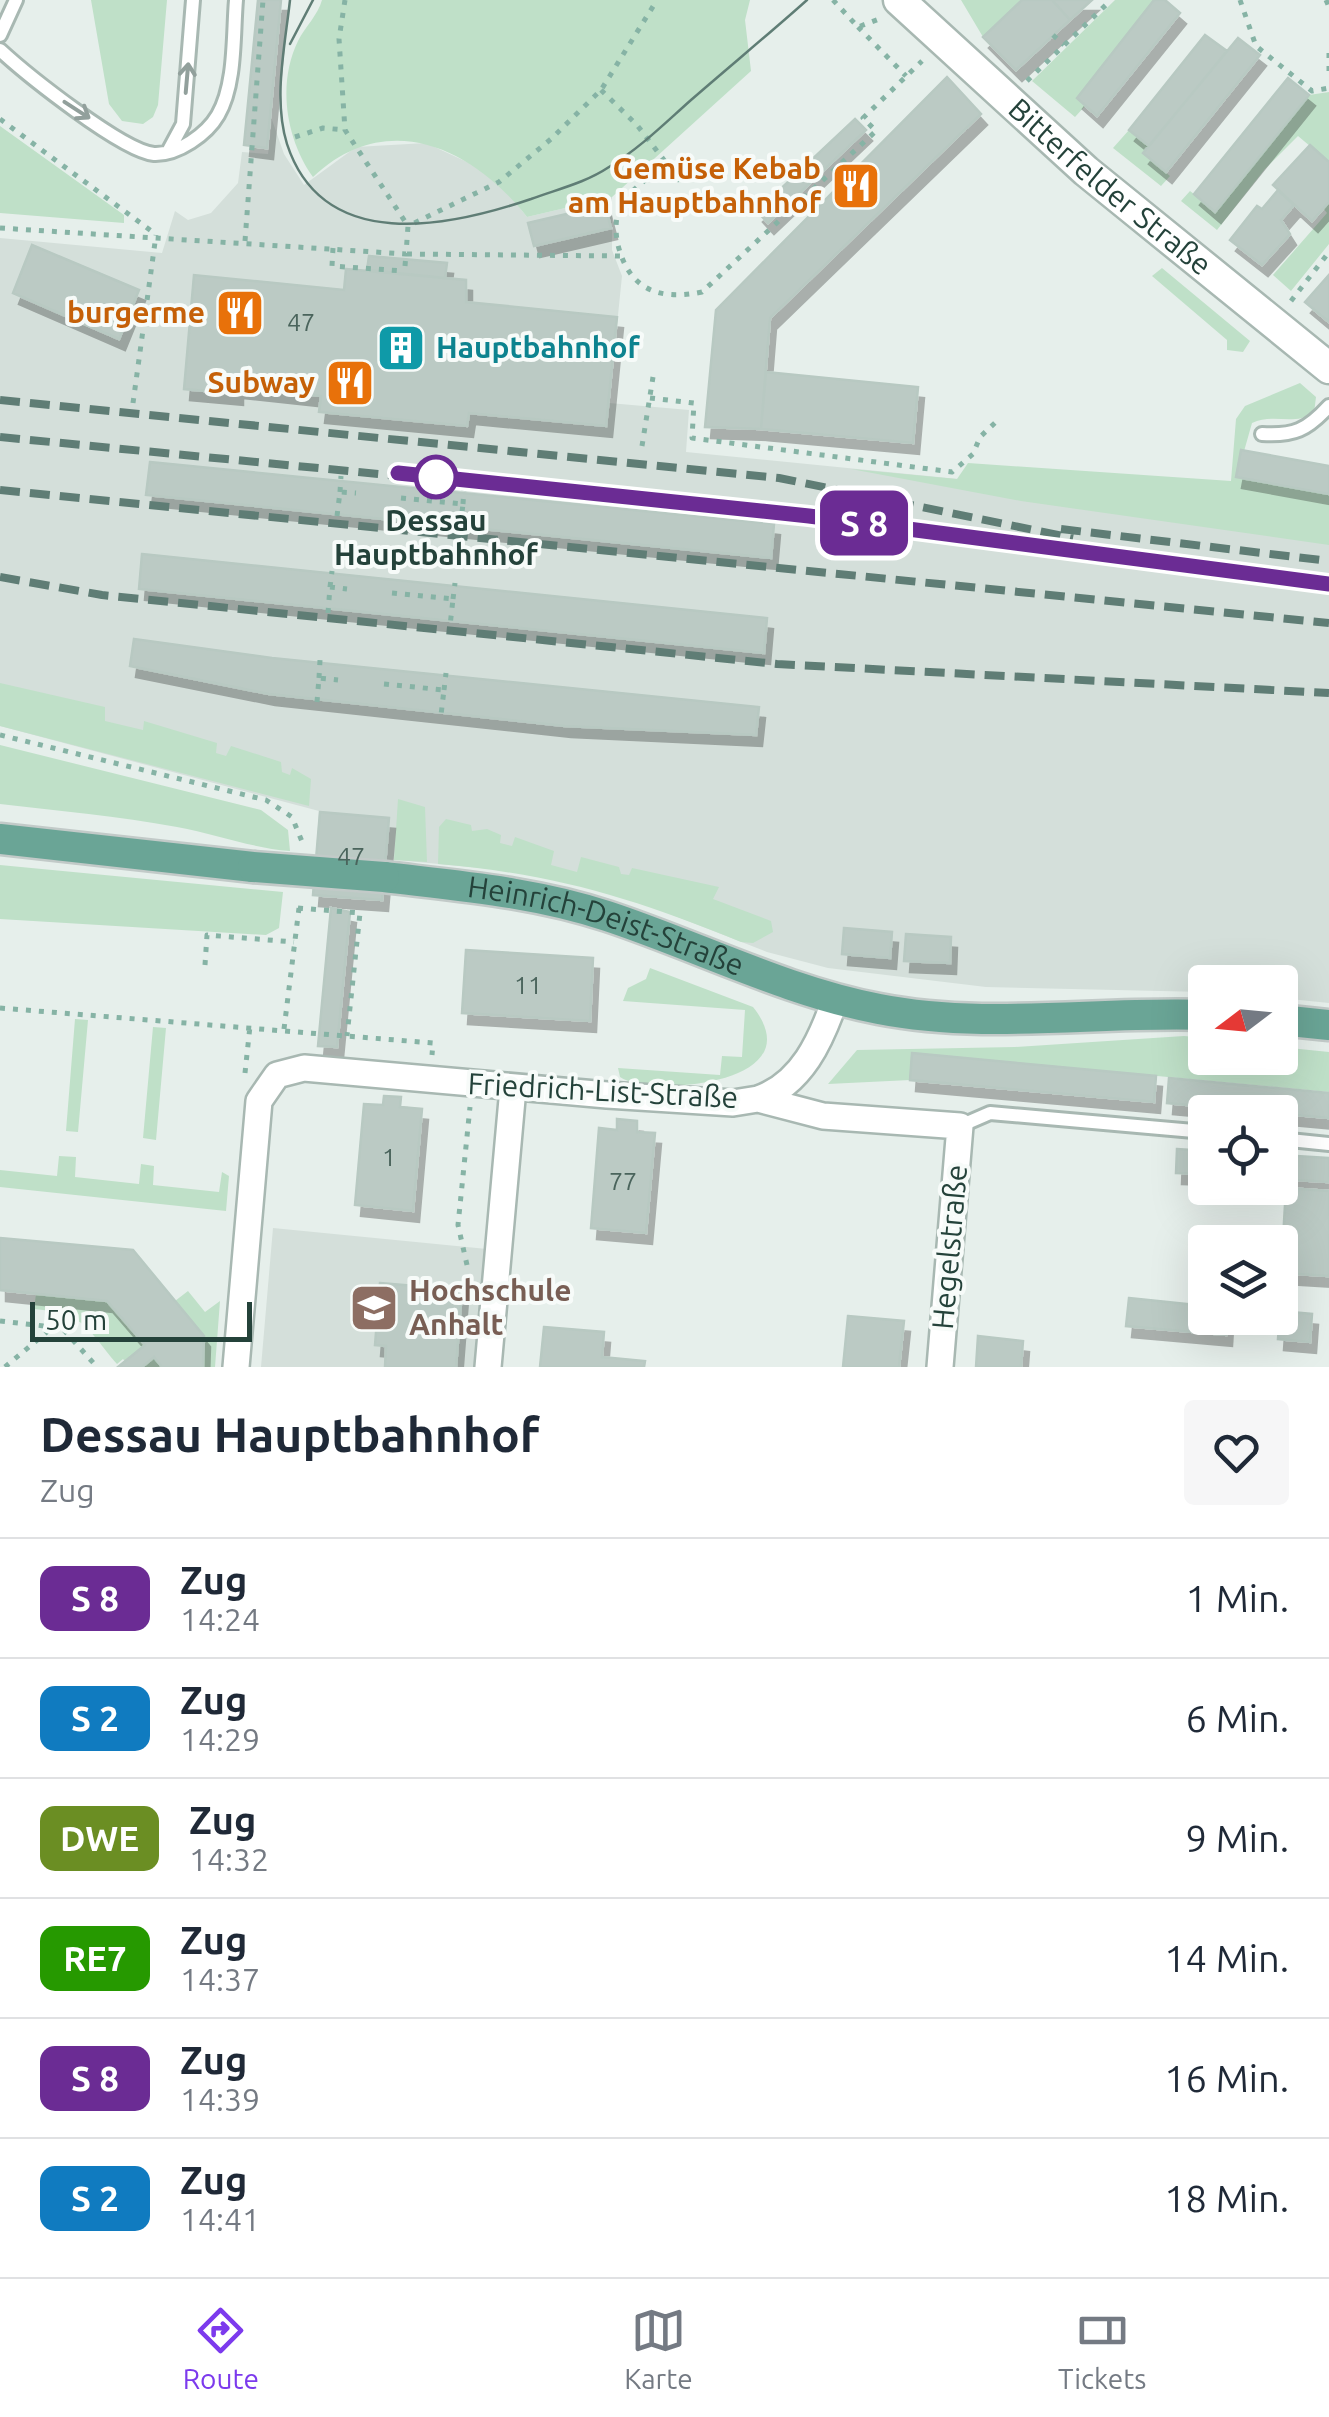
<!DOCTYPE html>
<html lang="de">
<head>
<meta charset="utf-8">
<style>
  :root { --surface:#fff; --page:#f6f6f7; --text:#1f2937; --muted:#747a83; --line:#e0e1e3; --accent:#7c3aed }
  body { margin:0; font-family:Ubuntu,sans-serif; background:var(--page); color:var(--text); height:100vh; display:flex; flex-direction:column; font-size:38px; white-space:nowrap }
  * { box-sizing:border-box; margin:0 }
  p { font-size:32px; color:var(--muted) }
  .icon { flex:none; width:55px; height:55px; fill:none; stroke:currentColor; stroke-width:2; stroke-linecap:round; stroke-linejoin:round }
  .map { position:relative; height:1367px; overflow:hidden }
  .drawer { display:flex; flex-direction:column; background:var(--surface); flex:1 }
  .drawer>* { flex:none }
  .badge { padding:0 20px; border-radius:15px; font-size:35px; line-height:65px }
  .needle { width:65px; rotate:254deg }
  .buttons { position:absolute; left:1188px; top:965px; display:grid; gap:20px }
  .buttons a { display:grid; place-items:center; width:110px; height:110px; border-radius:10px; background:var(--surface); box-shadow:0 10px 40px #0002; font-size:50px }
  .scale { position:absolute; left:30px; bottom:25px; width:222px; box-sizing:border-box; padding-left:10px; border:5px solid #24423a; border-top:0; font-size:28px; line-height:35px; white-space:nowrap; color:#24423a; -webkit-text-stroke:8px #f7fbf9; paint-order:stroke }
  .map>.badge { position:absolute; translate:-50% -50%; box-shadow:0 0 0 5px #fff }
  .round { display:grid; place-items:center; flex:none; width:105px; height:105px; border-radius:10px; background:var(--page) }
  .headline { display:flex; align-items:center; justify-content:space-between; height:170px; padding:0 40px }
  h1 { font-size:48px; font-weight:600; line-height:75px }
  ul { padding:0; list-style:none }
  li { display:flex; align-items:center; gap:30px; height:120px; padding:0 40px; border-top:2px solid var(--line) }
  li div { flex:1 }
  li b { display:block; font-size:38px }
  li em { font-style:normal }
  li .badge { min-width:110px; font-weight:700; text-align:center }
  .menu { display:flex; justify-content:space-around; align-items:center; height:140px; border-top:2px solid var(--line); background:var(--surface); font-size:28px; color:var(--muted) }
  .menu a { display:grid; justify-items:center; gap:5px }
  .menu .on { color:var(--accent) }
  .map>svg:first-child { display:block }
  .built { fill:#d4dfda }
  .green { fill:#bfe0c8 }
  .building { fill:#bbcac4; stroke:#b8c9c2; stroke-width:2.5; filter:url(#shadow) }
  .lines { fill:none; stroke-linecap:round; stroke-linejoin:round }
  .service-casing { stroke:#a8b8b2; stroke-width:18 }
  .minor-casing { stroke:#a8b8b2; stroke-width:30 }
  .tertiary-casing { stroke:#a8b8b2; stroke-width:35 }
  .primary-casing { stroke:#c2cac8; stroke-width:35 }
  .path { stroke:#86b3a5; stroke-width:5; stroke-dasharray:5 8; stroke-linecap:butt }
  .service { stroke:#fff; stroke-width:12 }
  .minor { stroke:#fff; stroke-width:25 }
  .tertiary { stroke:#fff; stroke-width:30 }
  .primary { stroke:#6aa596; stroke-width:30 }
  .tram { stroke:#5f7d75; stroke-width:2.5 }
  .rail { stroke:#5f7d75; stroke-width:8; stroke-dasharray:20 10; stroke-linecap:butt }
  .primary-bridge-casing { stroke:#c2cac8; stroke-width:35; stroke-linecap:butt }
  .primary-bridge { stroke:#6aa596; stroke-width:30 }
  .oneway { stroke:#92a09c }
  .line-casing { stroke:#fff; stroke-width:22 }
  .line { stroke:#6b2c94; stroke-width:15 }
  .stop-dot { fill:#fff; stroke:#6b2c94; stroke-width:5 }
  .labels { text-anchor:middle; stroke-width:8; stroke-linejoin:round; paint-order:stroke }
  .number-label { font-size:25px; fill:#4a645c }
  .food-label { font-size:30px; font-weight:bold; fill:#c56008; stroke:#f7fbf9; text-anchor:end }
  .street-label { font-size:30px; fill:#24423a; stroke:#f7fbf9 }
  .culture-label { font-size:30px; font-weight:bold; fill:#0d838f; stroke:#f7fbf9; text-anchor:start }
  .stop-label { font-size:30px; font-weight:bold; fill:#24423a; stroke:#f7fbf9 }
  .education-label { font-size:30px; font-weight:bold; fill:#785e54; stroke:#f7fbf9; text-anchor:start }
</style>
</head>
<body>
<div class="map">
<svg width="1329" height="1367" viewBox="0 0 1329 1367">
  <defs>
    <filter id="shadow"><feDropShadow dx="6" dy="11" stdDeviation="0" flood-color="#0004"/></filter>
  </defs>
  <rect width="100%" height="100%" fill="#e6efeb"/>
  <path class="built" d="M272,120L284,154L304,185L356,147L426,143L480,168L499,182L527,217L612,197V250L622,276L609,403L689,410L686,452L958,479L1329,496V1003L1280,998V982H1205V992L986,987L828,968L767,952L624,896L524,872L386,859L382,900L313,895L319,811L0,726V238L162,253L175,211L188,220L211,213L238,183L242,152L268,154Z
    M273,1228L487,1249L476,1367H261Z"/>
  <path class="green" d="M91,0H167L158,105L153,117L143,124L122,121L109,104Z
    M322,0H750L745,20L751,71L612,197L527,217C473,148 387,107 313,177C286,139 277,84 298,41C305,27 318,15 322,0Z
    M961,0H1022L983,37Z
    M1115,0H1154L1078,99L1085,106L1075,117L1032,81Z
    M1329,92V162L1298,136L1265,169L1217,230L1181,201L1190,191L1216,211L1309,95Z
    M0,126L124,215V223L0,213Z
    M1129,130L1149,146L1144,154L1170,176L1161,186L1113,148Z
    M1329,202V244L1291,291L1273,275L1327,213L1323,208Z
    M1162,268L1250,341L1243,352L1227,350V340L1152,276Z
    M1300,383L1316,397L1314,413C1294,426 1273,413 1252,423L1237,476L1329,494V545L1021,501L851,469L957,479L968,463L1231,481L1236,419L1245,406Z
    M0,683L105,707V721L143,730L144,721L217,743L216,753L226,756L231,746L281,762L282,772L290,775L292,768L311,779L309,806L0,726Z
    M0,745L261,810L288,830L290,851C251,848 216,834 177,827C118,816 59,811 0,804Z
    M398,799L425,807L427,862L394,860Z
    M446,819L471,825L472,831L487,829L501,835L500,843L512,846L515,837L554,851L551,865L577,872L581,857L619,867L621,874L629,875L632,868L719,887L713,899L771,921L773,932L753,943L741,942C633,898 555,874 438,864L439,827Z
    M0,865L283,892L279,928L266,935L0,919Z
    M650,968L753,1007C816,1086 648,1097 620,1077L618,1068L720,1075L722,1056L742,1057L745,1010L623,1001L628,988L646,979Z
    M75,1019L88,1020L78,1132L66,1131Z
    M153,1027L166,1028L156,1140L143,1138Z
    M1184,1036L1205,1038V1058H1280V1047L1329,1052V1092L913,1053L910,1080L828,1084L857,1050L1015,1047Z
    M59,1156L76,1157L75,1177L139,1184L141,1164L154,1166L153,1185L219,1192L222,1172L229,1176L226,1211L0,1187V1170L57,1176Z
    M188,1291L205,1312L220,1301L215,1367H203L204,1336L175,1301Z
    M36,1294L107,1301L162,1367H130L123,1359L117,1364C85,1326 85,1314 34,1309Z"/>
  <path class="building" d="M258,0H281L267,148L244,145Z
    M1022,0H1052L1070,20L1016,70L983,37Z
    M1052,0H1092L1070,20Z
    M1154,0H1165L1180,13L1097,116L1077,98Z
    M1205,35L1227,51L1149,146L1129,130Z
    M1238,38L1260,55L1166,172L1143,153Z
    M947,77L981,114L770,318L761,429L705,427L716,310Z
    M1288,78L1309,95L1215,212L1194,194Z
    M855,119L866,130L768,223L757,211Z
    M1310,145L1329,162V202L1312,221L1273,185Z
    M1278,190L1294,205L1281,220L1290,234L1262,265L1230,240L1257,206L1262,209Z
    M605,205L611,228L534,246L528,223Z
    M32,245L139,290L119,339L13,293Z
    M369,256L447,263L445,278L367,270Z
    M346,269L466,280V302L617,317L606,426L469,413L467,426L319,412L321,396L237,387V394L184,389L194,275L344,290Z
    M1329,275V322L1305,302Z
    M766,372L918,387L913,443L761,429Z
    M1241,450L1329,466V494L1236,477Z
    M150,462L774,524L771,558L146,495Z
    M142,554L767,618L764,653L139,589Z
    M134,639L272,658L759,707L756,735L565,726L269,694L130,666Z
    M320,812L389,818L382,900L313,895Z
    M331,908L350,912L337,1047L318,1046Z
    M844,928L892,932L890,958L842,954Z
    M906,934L951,937L950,963L904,961Z
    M466,950L593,958L590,1021L462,1013Z
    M912,1053L1156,1076L1154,1102L910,1080Z
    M1169,1078L1329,1093V1118L1167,1103Z
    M384,1096L401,1097L400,1107L422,1109L413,1211L355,1205L364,1104L383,1105Z
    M617,1119L637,1121V1132L655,1133L646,1233L591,1228L599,1128L617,1130Z
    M1177,1149L1205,1151V1174L1176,1173Z
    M1280,1155L1329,1158V1182L1280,1179Z
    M1286,1188L1329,1191V1276L1281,1273Z
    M0,1238L133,1250L204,1336L203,1367H162L154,1357L142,1367H118L145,1345L107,1301L0,1290Z
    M380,1283L462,1290L456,1367H385L386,1346L375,1345Z
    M1129,1298L1205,1306V1318H1227L1226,1335L1126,1326Z
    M1280,1311L1312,1314L1310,1342L1278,1339Z
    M848,1316L904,1321L899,1367H843Z
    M544,1327L604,1332L602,1357L645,1361L644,1367H540Z
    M978,1336L1023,1341L1021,1367H976Z"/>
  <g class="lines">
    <g class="service-casing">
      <path id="service" d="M0,35L16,0
        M0,50C26,74 122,151 154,154C178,155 207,134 218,115C236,84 233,35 236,0
        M169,150L183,124L193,0
        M1262,434C1294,436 1307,430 1329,406
        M960,1126L990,1113L1205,1132
        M1280,1139L1329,1144"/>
    </g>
    <g class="minor-casing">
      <path id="minor" d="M758,1099C802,1084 821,1040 835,1000
        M236,1367L259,1101L277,1075L304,1068L607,1095L733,1103L758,1099L823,1116L960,1126L940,1367
        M488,1367L513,1088"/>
    </g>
    <g class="tertiary-casing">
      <g id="tertiary">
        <path id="s1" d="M899,0L1086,171L1329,368"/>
      </g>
    </g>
    <g class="primary-casing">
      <g id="primary">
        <path d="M0,839L253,867"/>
        <path id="s2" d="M384,877C459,886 535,892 607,916C698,946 785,991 879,1009C986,1030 1097,1011 1205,1015"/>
        <path d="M1280,1020L1329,1025"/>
      </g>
    </g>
    <path class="path" d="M345,0L339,39L345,130L408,226
      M833,0L858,27L879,19
      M1240,0L1256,46L1312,91L1329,88
      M1326,0L1329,7
      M858,27L906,76
      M1053,35L1064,45
      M1329,53V79
      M1027,81L1111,0
      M601,90L637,125L680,181
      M0,119L154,233
      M295,137L323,128L345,130
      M667,163C652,176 631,188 621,206C615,217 615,232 618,245C629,289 658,301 702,292L876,131L863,118L922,61
      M0,228L406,254L408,226L499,182L551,139L601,90L657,0
      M245,241L263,0
      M333,248L332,266L404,271
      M405,266L406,254L621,256
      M1291,301L1329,252
      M650,398L694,403L692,438L952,472L973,454L980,437L998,420
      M133,403L156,235
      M642,446L653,377
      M340,492L341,476
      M401,498L463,504L460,528
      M463,504L464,488
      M337,516L340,492L356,493
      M330,587L332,571
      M392,593L453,599L450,626
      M453,599L455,583
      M328,613L330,587L347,589
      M319,678L320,660
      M384,684L444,690L441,715
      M444,690L446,673
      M317,702L319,678L338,680
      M0,735L266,800L292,817L303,844
      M298,908L360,913L347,1036
      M205,965L207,935L294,942
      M0,1008L433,1043L432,1055
      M284,1029L299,908
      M245,1073L250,1026
      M467,1265L458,1225L470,1107
      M0,1321L62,1328L97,1367
      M5,1367L54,1326"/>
    <use href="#service" class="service"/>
    <use href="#minor" class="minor"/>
    <use href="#tertiary" class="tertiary"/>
    <use href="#primary" class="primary"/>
    <path class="tram" d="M290,0C285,46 273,99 287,144C323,254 449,227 531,199C558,189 585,183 609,167C640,148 664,124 691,100C730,66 769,34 807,0
      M290,44L313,0"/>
    <path class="rail" d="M0,400L779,478L1073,538
      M0,437L809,516L1329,584
      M0,490L1329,623
      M1061,529L1329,561
      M0,577L102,595L777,664L1329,693"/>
    <g class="primary-bridge-casing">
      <path id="primary-bridge" d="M253,867L384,877"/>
    </g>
    <use href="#primary-bridge" class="primary-bridge"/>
  </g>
  <defs><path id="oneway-shaft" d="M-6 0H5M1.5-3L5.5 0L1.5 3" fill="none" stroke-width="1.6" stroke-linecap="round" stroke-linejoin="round" transform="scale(2.5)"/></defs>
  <g class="oneway">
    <use href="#oneway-shaft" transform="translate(187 78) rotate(-85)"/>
    <use href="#oneway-shaft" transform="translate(77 110) rotate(33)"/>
  </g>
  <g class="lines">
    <g class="line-casing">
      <path id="line" d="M398,473L809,516L1329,584"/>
    </g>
    <use href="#line" class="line"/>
  </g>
  <defs>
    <g id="restaurant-square" transform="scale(2.5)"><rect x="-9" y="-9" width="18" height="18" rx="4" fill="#e8710a" stroke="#f7fbf9"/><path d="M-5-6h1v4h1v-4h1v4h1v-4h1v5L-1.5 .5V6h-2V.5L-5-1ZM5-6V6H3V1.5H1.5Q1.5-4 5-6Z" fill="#fff"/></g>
    <g id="building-square" transform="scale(2.5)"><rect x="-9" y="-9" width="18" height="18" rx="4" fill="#0f9aa8" stroke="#f7fbf9"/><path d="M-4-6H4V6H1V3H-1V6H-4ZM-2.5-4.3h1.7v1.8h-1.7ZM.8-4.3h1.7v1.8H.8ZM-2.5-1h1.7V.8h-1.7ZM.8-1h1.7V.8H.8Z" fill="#fff"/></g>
    <g id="university-square" transform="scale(2.5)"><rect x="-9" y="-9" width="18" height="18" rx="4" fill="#8d6e63" stroke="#f7fbf9"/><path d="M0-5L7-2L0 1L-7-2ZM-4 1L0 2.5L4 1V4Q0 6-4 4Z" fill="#fff"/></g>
  </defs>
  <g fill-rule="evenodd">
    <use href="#restaurant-square" x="856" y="186"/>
    <use href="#restaurant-square" x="240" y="313"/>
    <use href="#building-square" x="401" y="348"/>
    <use href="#restaurant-square" x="350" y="383"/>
    <use href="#university-square" x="374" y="1308"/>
  </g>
  <circle class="stop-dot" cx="436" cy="477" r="20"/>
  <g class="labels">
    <g class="number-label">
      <text x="301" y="331">47</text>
      <text x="351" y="865">47</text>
      <text x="528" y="994">11</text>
      <text x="389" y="1166">1</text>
      <text x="623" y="1190">77</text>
    </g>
    <g class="food-label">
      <text x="821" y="179">Gemüse Kebab<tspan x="821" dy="34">am Hauptbahnhof</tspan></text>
      <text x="205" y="323">burgerme</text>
      <text x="315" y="393">Subway</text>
    </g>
    <g class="street-label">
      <text dy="10" stroke="none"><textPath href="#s1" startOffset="282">Bitterfelder Straße</textPath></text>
      <text dy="10" stroke="none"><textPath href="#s2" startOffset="228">Heinrich-Deist-Straße</textPath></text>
      <text transform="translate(603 1091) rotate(3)" y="10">Friedrich-List-Straße</text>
      <text transform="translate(950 1247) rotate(-85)" y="10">Hegelstraße</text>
    </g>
    <g class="culture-label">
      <text x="436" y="358">Hauptbahnhof</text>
    </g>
    <g class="stop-label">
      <text x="436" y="531">Dessau<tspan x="436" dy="34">Hauptbahnhof</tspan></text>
    </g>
    <g class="education-label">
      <text x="409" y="1301">Hochschule<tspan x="409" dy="34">Anhalt</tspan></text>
    </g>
  </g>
</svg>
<div class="buttons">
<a><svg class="needle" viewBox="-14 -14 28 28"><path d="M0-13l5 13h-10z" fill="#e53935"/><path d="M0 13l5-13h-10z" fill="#747a83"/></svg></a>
<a><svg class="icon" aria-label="locate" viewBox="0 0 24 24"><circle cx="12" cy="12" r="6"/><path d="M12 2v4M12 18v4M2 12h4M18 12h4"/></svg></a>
<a><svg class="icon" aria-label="layers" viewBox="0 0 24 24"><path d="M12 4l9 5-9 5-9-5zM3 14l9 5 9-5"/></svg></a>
</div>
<div class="scale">50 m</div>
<b class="badge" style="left:864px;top:523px;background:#6b2c94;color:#fff">S 8</b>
</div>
<section class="drawer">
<div class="headline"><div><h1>Dessau Hauptbahnhof</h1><p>Zug</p></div><a class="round"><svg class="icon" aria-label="heart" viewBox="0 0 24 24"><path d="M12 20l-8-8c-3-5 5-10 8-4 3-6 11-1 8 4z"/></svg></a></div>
<ul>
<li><span class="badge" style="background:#6b2c94;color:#fff">S 8</span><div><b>Zug</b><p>14:24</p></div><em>1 Min.</em></li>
<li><span class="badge" style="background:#107bc0;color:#fff">S 2</span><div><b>Zug</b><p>14:29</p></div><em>6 Min.</em></li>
<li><span class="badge" style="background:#6b8e23;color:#fff">DWE</span><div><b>Zug</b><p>14:32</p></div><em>9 Min.</em></li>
<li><span class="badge" style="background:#269900;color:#fff">RE7</span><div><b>Zug</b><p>14:37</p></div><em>14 Min.</em></li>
<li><span class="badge" style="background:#6b2c94;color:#fff">S 8</span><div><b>Zug</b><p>14:39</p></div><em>16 Min.</em></li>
<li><span class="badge" style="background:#107bc0;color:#fff">S 2</span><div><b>Zug</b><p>14:41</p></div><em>18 Min.</em></li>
</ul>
</section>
<nav class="menu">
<a class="on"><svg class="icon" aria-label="directions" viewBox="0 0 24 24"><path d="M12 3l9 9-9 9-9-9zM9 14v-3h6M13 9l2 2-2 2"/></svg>Route</a>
<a><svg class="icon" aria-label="map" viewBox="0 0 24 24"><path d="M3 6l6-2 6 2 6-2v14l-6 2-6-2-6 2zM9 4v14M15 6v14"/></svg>Karte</a>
<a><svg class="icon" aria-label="tickets" viewBox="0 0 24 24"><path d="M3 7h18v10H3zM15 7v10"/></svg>Tickets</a>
</nav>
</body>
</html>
